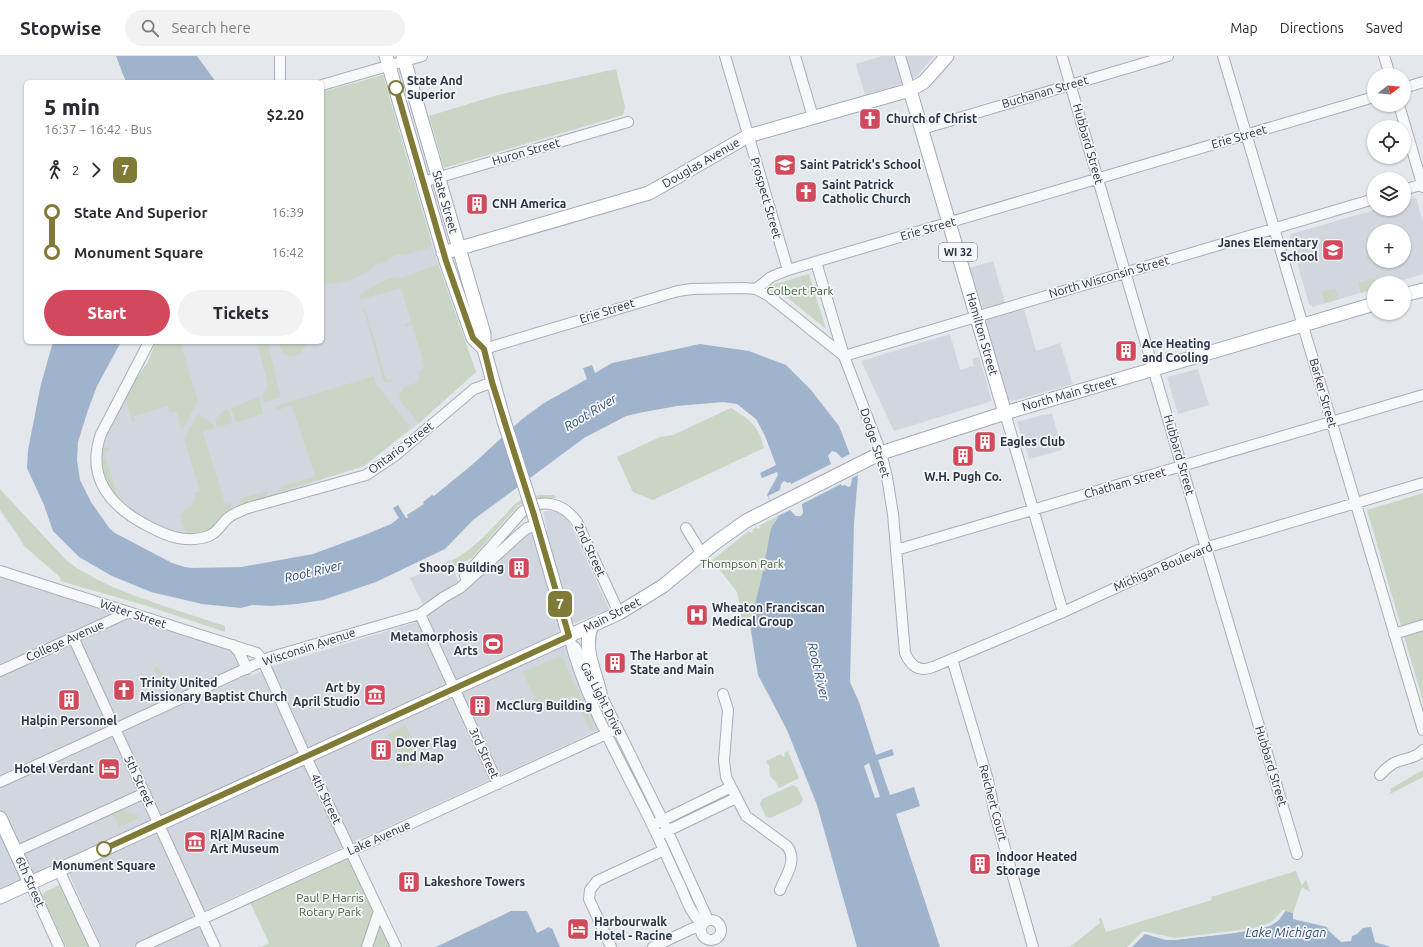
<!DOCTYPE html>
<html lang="en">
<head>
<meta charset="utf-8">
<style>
  :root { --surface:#fff; --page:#f2f2f3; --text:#2b2b33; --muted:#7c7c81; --line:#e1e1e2; --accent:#d1495b }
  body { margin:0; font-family:Ubuntu,sans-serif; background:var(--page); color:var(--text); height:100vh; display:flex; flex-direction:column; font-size:15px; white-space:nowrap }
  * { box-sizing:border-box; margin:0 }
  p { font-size:13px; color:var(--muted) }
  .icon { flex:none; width:22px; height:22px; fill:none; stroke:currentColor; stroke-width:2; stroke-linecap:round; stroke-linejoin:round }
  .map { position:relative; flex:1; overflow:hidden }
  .side { position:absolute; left:24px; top:24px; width:300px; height:264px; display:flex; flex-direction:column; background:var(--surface); border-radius:6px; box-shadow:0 1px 3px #0004 }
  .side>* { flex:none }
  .badge { padding:0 8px; border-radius:6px; font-size:14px; line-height:26px }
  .needle { width:26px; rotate:74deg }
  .tools { position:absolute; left:1367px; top:12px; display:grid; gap:8px }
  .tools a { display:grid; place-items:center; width:44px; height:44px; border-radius:50%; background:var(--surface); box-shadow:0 1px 3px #0004; font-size:20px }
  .map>.badge { position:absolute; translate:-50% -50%; box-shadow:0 0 0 2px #fff }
  .legs { display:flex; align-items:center; gap:6px; height:44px; padding:0 20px; font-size:13px }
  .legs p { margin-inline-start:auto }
  .head { display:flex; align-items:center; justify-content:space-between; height:68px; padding:0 20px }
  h1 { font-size:22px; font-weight:800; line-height:30px }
  .action { display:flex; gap:8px; margin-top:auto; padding:8px 20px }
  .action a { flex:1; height:46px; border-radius:24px; background:var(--accent); color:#fff; font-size:16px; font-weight:800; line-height:46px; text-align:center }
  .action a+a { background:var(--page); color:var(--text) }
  ul { padding:0 20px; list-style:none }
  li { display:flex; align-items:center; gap:14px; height:40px; font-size:15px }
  li i { display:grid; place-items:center; width:6px; height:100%; margin:0 5px; background:currentColor }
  li i::after { content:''; width:10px; height:10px; margin:-5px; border:3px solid; border-radius:50%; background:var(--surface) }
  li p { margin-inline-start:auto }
  li:first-child i { background:linear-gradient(#0000 50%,currentColor 0) }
  li:last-child i { background:linear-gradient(currentColor 50%,#0000 0) }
  header { display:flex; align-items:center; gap:24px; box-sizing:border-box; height:56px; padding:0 20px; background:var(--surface); border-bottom:1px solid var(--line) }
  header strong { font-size:19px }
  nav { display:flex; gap:22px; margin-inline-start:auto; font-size:14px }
  .search { width:280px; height:36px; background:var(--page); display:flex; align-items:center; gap:10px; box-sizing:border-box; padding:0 14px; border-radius:22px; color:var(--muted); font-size:15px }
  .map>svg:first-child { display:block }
  .built { fill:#d2d6de; fill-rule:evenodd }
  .green { fill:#c9d6c5 }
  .water { fill:#9fb4cc }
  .pier { fill:#e4e7ec }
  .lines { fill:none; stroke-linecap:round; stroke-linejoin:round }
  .minor-casing { stroke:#a9aeb7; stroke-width:12 }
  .major-casing { stroke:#a3abb8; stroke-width:15 }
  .minor { stroke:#f7f8fa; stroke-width:10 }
  .major { stroke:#fff; stroke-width:13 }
  .major-bridge-casing { stroke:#a3abb8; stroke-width:15; stroke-linecap:butt }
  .major-bridge { stroke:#fff; stroke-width:13 }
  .line-1-casing { stroke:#fff; stroke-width:9 }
  .line-1 { stroke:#7f7b37; stroke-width:6 }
  .stop-1-dot { fill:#fff; stroke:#7f7b37; stroke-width:2 }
  .labels { text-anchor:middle; stroke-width:3.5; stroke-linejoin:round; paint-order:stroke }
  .shield { fill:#f4f6f9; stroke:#676e7b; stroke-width:1 }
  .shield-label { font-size:11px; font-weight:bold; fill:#2b3445 }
  .stop-label { font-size:12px; font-weight:bold; fill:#2b3445; stroke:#f4f6f9; text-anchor:start }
  .street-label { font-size:12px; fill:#2b3445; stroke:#f4f6f9 }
  .poi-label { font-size:12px; font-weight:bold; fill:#2b3445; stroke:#f4f6f9; text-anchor:start }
  .park-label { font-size:12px; fill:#3f6138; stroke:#f4f6f9 }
  .water-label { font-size:13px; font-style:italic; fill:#34527a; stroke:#f4f6f9 }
</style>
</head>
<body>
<header>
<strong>Stopwise</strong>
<div class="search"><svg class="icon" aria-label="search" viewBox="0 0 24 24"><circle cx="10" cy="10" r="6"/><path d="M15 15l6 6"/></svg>Search here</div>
<nav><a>Map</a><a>Directions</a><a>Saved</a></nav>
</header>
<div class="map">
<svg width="1423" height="891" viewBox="0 0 1423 891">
  <rect width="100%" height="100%" fill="#e4e7ec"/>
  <path class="built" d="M882,0H934L917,20L898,29L865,39L856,8Z
    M322,36L413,122L438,208L476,316L419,367L364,410L246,448L202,477L180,480L148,466L126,452L115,441L105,419L101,403V389L125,339L148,306L156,286H322Z
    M1416,142L1423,166V218L1394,227H1374V233L1313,251L1309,248L1290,182L1291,178L1378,153H1404V145ZM1374,175H1404V205H1374Z
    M993,205L1008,257L1024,253L1036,295L1060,287L1073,328L1012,345L1009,344L969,212Z
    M950,278L960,314L974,310L972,303L979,301L992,345L894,375L861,305Z
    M1198,313L1209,349L1178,358L1167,321Z
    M1052,358L1062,394L1029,403L1017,366L1041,359Z
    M552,454L567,461L609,553L558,574L601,673L195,859L209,891H102L62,803L55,808L0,833V520L237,596L250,620L273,610L413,567L429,561L410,522L450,504L461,532L522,480L547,473L543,456Z"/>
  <path class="green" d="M616,13L625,51L623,59L444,112L429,60L498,39Z
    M383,19L431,185V189L429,192L404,199L397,198L386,206L375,209L364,218L350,224L338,227L322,228V36Z
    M438,208L476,316L419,367L401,346L399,339L404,331L418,326L420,314L425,312L412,269L406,271L405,268L411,266L401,232L363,243L360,244L359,240L377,228L388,223L395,221L402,222Z
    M809,218L826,273L772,229Z
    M1374,222L1375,227H1374V233L1361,237L1358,227Z
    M1335,232L1339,243L1325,247L1322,236Z
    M363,251L365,252L386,323L388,324L391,323L392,326H386L383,323Z
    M156,286H180L198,345L182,374L176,355L170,357L168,350L133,360L135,365H132L125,339L148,306Z
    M257,286H268L280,341L264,347L262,339L265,337L268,329Z
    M279,286H306L305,291L300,298L291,301C284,299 279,294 279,286Z
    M374,320L376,328L411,372L364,410L278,436L276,434L277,432L315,420L292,350L277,354L276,350Z
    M259,341L263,358L236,366L231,352Z
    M731,352C751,365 758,368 764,392L653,444L633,436L617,401L660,381L673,379Z
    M228,353L233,367L217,371L215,364L221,357Z
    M198,358L211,366L214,372L203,376L225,448L229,447L231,448C232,455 227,456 223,460C213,472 204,483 187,478L182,467L180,460L184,454L191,450L195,442L194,437L200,436L184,382Z
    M105,391L110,393L104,396L118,442L124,440L121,445C116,444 115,441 113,436C104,422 102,410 103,393Z
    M0,433L67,505C94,525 126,537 158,548C180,555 202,563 225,570V576L144,549L60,525L61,522L24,490L16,477L0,454Z
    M266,435L268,436L266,441L243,448L240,446V443Z
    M1423,437V645L1367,454Z
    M539,439H554L556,442L533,443L518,450L472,502L454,511L451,505C477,492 496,467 516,447L523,443Z
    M778,460L771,472L767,509L765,515H763L750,569L742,571L740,551L737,536L712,504L749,475L751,477L753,476L752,474L756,471L758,473L760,472L759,470Z
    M559,600L563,602L593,669V673L590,674L574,639L540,655L523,616Z
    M156,610L167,621L174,632L166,637C164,627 163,620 153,615Z
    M406,669L420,702L418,705L403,712L388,678Z
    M788,695L799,722L779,732L776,726L770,720L769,710L766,705L781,698L783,701L785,700L784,697Z
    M1423,714V721L1388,739L1391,736L1390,733Z
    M793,729L797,731L803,743L801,748L770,762L766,761L760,748L762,743Z
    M121,754L138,759L139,762L119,771L113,758Z
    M350,794L396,891H261L269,887L248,842Z
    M1296,815L1302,830L1306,823L1310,836L1302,831L1293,857L1285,855L1272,868L1263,872L1129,891H1070L1100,867L1099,863L1101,862L1106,876L1212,844L1211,841Z
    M59,829L63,830L91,891H66L42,839L45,836Z"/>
  <path class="water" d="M116,0H197L216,26H126Z
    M53,286H121L97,330L88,354L78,386L77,404L80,424L91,446L110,473L115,477L172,507L185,511L192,512L241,511L313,498L367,478L391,468L399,462L401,466L393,452L398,449L406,462H408L407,459L424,448L423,446L432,439L434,440L473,408L521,364L544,347L587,323L583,312L592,309L595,317L612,307L700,288L749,295L786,309L811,334L839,370L858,419L854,468L850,626L859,646L876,699L892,693L894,699L878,704L890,739L914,731L920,750L896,758L940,891H857L817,749L787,674L758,619L750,569L763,515H765L767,509L765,504L771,472L778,461L767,439L778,419L777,416L762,422L760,417L776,409L765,380L756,363L737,348L723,346L677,350L644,356L626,360L584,382L473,464L445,493L376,526L323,544L297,548L270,550L252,549L241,552L202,548L151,536L112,520L79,501L53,475L44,449L27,412L28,394L41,328Z
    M511,855H527L537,877L549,871L550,873L552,872L560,891H436Z
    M1285,855L1293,857V863L1327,871L1328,874L1341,886L1351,885L1352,880L1357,878L1363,872L1371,871L1375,886L1391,891H1129L1144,877L1174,884L1234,877L1262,872L1272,868Z"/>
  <path class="pier" d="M832,395L836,396L842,402L852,397L860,418L852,422L851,429L849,431L844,429L842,430L841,428L802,448L803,457L801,460H796L790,454L778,460L768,440L780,434L781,428L784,425L788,427L790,426L791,428L831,408L828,400Z
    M869,707L880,741L875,742L864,710Z
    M1283,854H1286L1279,864L1272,869L1263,872L1234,877L1174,884H1166L1145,878L1132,891H1127L1143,875L1174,882L1233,875L1262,870L1271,866Z"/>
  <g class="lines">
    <g class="minor-casing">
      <path id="minor" d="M725,0L788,214
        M795,0L813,61
        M900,0L910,34
        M1062,0L1179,401L1297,798
        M1223,0L1423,674
        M1384,0L1390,19
        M280,26V0
        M322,29L422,0
        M1404,32L1423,26
        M1399,49L1423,131
        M922,73L1168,0
        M423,126L628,66
        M1404,134L1423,128
        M816,206L844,300L881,397L887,421L893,458L905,597C911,611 920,616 933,611L1061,557L1198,494L1423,427
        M756,233L771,221L788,214L1374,41
        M149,286L101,378C85,423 112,452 150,471C167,480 183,486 202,482C217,479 219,470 228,462C234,457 241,455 248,452L366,419L396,399L474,333L493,326
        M484,293L678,235L692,233L744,232L756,233L769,240L844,300
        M844,300L1374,143
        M1005,357L1063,556
        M686,472L702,498
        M896,494L1423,339
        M0,515L257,597L263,605L306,701L396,891
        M465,520L522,456C542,441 563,447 577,466L619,557
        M420,558L498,728
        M1394,578L1423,569
        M569,580C586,650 627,715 657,779C665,796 672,813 680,829C686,843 691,858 702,868L653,891
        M73,581L215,891
        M233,589L239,596L247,613
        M575,591L600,637L663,765L708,864
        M952,603L988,724L994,754L1033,891
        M0,615L129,556
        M723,638L728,654L724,704L726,721L746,760L787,790C798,804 786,819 780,834
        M1380,719C1384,714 1389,710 1394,707C1404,702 1416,703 1423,694
        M0,726L271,601L420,558L444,541L460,532L521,477L527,472L537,470
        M657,767L731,731
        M661,778L736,742
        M15,796L145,737
        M59,814L95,891
        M30,827L59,891
        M701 874a10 10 0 1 1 20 0a10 10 0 1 1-20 0Z
        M141,891L617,673
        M367,891L379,855
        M611,891L589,843L590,834L597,825L664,794"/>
    </g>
    <g class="major-casing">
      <path id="major" d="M386,0L446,205L473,282L484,293
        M403,0L484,278V293L504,365
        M910,34L1005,357
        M443,197L649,137L748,80L910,34L924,26L947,0
        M1404,239L1423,234
        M534,459L569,580
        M592,569C582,592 595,614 600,637
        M0,762L30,827
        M0,841L619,557L663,530L715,487L746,465L881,397L1005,357L1374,248"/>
    </g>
    <use href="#minor" class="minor"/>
    <use href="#major" class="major"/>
    <g class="major-bridge-casing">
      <path id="major-bridge" d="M504,365L534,459"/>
    </g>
    <use href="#major-bridge" class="major-bridge"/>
  </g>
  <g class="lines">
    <g class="line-1-casing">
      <path id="line-1" d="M104,793L569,580L534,459L492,326L484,293L473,282L446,205L396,32"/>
    </g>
    <use href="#line-1" class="line-1"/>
  </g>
  <defs>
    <g id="church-square" transform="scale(1.15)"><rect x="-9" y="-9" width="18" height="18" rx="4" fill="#d1495b" stroke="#f4f6f9"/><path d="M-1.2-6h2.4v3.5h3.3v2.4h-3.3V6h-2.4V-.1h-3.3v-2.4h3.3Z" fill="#fff"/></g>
    <g id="school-square" transform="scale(1.15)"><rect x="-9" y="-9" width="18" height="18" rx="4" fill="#d1495b" stroke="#f4f6f9"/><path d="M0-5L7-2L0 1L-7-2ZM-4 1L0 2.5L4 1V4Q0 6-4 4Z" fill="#fff"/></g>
    <g id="building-square" transform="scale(1.15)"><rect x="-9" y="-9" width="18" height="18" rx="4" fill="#d1495b" stroke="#f4f6f9"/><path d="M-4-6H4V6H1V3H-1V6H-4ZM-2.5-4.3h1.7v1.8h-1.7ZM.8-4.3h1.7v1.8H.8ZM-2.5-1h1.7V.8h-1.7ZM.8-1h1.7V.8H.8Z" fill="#fff"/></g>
    <g id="hospital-square" transform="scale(1.15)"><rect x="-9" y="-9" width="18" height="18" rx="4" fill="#d1495b" stroke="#f4f6f9"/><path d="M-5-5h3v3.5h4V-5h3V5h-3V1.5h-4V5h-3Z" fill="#fff"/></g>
    <g id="stadium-square" transform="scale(1.15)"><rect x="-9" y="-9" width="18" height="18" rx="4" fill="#d1495b" stroke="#f4f6f9"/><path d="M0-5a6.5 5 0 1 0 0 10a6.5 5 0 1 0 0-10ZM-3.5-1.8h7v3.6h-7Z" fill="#fff"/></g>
    <g id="museum-square" transform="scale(1.15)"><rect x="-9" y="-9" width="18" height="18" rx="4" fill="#d1495b" stroke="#f4f6f9"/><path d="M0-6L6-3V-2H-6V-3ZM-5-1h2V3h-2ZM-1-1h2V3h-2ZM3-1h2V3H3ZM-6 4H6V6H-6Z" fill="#fff"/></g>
    <g id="hotel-square" transform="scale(1.15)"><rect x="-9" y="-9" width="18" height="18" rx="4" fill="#d1495b" stroke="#f4f6f9"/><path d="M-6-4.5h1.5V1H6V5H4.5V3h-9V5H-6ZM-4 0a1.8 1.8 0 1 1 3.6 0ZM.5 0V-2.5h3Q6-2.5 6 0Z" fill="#fff"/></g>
  </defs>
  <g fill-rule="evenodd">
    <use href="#church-square" x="870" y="63"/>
    <use href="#school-square" x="785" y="109"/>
    <use href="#church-square" x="806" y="136"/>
    <use href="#building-square" x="477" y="148"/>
    <use href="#school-square" x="1333" y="194"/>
    <use href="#building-square" x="1126" y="295"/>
    <use href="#building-square" x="985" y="386"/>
    <use href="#building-square" x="963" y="400"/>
    <use href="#building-square" x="519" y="512"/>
    <use href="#hospital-square" x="697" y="559"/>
    <use href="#stadium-square" x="493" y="588"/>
    <use href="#building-square" x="615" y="607"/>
    <use href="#church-square" x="124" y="634"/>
    <use href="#museum-square" x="375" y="639"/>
    <use href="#building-square" x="69" y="644"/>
    <use href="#building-square" x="480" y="650"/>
    <use href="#building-square" x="381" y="694"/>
    <use href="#hotel-square" x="109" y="713"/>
    <use href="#museum-square" x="195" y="786"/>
    <use href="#building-square" x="980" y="808"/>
    <use href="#building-square" x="409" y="826"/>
    <use href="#hotel-square" x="578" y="873"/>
  </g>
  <g class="stop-1-dot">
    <circle cx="396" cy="32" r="7"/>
    <circle cx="104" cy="793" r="7"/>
  </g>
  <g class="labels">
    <rect class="shield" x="939" y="187" width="38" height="18" rx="3"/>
    <g class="shield-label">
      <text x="958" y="200">WI 32</text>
    </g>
    <g class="stop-label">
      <text x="407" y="29">State And<tspan x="407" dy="14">Superior</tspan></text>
      <text x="104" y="814" text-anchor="middle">Monument Square</text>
    </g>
    <g class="street-label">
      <text transform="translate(1045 36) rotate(-16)" y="4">Buchanan Street</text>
      <text transform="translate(1239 81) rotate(-16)" y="4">Erie Street</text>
      <text transform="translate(1088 88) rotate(74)" y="4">Hubbard Street</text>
      <text transform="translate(526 96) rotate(-16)" y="4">Huron Street</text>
      <text transform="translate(701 107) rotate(-30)" y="4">Douglas Avenue</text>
      <text transform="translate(766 142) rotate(74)" y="4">Prospect Street</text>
      <text transform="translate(445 146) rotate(74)" y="4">State Street</text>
      <text transform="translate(928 173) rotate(-16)" y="4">Erie Street</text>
      <text transform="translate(1109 221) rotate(-16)" y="4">North Wisconsin Street</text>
      <text transform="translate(607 255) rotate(-17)" y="4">Erie Street</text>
      <text transform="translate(982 278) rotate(74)" y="4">Hamilton Street</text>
      <text transform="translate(1323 337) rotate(74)" y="4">Barker Street</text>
      <text transform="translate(1069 338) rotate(-16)" y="4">North Main Street</text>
      <text transform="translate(875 387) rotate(72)" y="4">Dodge Street</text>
      <text transform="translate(401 392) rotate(-37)" y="4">Ontario Street</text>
      <text transform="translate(1179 399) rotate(74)" y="4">Hubbard Street</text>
      <text transform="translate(1125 427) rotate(-16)" y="4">Chatham Street</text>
      <text transform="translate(590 494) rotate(65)" y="4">2nd Street</text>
      <text transform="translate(1163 511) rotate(-23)" y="4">Michigan Boulevard</text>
      <text transform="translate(133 558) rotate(18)" y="4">Water Street</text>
      <text transform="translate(612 559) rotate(-27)" y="4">Main Street</text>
      <text transform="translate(65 585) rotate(-24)" y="4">College Avenue</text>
      <text transform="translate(309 591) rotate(-18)" y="4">Wisconsin Avenue</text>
      <text transform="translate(602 643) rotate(63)" y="4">Gas Light Drive</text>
      <text transform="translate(484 697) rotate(65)" y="4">3rd Street</text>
      <text transform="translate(1271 710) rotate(73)" y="4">Hubbard Street</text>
      <text transform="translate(139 725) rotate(65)" y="4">5th Street</text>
      <text transform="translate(326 743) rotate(64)" y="4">4th Street</text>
      <text transform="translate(993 747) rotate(75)" y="4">Reichert Court</text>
      <text transform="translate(379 782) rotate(-24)" y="4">Lake Avenue</text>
      <text transform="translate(30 826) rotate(66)" y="4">6th Street</text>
    </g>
    <g class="poi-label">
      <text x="886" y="67">Church of Christ</text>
      <text x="800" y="113">Saint Patrick's School</text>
      <text x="822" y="133">Saint Patrick<tspan x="822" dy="14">Catholic Church</tspan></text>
      <text x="492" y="152">CNH America</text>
      <text x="1318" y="191" text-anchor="end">Janes Elementary<tspan x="1318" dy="14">School</tspan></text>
      <text x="1142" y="292">Ace Heating<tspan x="1142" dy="14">and Cooling</tspan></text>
      <text x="1000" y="390">Eagles Club</text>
      <text x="963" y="425" text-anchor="middle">W.H. Pugh Co.</text>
      <text x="504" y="516" text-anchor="end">Shoop Building</text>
      <text x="712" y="556">Wheaton Franciscan<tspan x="712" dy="14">Medical Group</tspan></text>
      <text x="478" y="585" text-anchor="end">Metamorphosis<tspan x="478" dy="14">Arts</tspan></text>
      <text x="630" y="604">The Harbor at<tspan x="630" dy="14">State and Main</tspan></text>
      <text x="140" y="631">Trinity United<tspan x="140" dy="14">Missionary Baptist Church</tspan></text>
      <text x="360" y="636" text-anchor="end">Art by<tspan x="360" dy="14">April Studio</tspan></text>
      <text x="496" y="654">McClurg Building</text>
      <text x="69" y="669" text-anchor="middle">Halpin Personnel</text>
      <text x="396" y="691">Dover Flag<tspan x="396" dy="14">and Map</tspan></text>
      <text x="94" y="717" text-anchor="end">Hotel Verdant</text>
      <text x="210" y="783">R|A|M Racine<tspan x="210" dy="14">Art Museum</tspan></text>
      <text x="996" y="805">Indoor Heated<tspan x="996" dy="14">Storage</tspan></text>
      <text x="424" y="830">Lakeshore Towers</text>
      <text x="594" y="870">Harbourwalk<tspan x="594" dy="14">Hotel - Racine</tspan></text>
    </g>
    <g class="park-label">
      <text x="800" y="239">Colbert Park</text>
      <text x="742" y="512">Thompson Park</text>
      <text x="330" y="846">Paul P Harris<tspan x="330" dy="14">Rotary Park</tspan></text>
    </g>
    <g class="water-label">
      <text transform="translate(590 356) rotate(-31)" y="5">Root River</text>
      <text transform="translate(313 515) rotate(-13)" y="5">Root River</text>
      <text transform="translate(819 615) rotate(77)" y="5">Root River</text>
      <text x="1286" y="881">Lake Michigan</text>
    </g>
  </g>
</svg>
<div class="tools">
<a><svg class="needle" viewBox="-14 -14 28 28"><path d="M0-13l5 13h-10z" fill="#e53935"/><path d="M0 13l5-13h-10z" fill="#7c7c81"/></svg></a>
<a><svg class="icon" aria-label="locate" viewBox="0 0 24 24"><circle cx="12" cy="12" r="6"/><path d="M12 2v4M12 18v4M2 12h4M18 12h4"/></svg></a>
<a><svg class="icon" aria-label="layers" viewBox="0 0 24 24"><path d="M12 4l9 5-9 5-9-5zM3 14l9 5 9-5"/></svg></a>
<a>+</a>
<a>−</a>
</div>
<b class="badge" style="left:560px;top:548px;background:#7f7b37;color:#fff">7</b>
<section class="side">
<div class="head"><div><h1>5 min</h1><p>16:37 – 16:42 · Bus</p></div><b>$2.20</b></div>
<div class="legs"><svg class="icon" aria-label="walk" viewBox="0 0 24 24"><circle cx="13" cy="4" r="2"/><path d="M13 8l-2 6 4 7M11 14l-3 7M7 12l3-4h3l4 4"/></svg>2<svg class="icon" aria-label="forward" viewBox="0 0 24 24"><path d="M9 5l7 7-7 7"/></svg><b class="badge" style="background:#7f7b37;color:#fff">7</b></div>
<ul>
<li><i style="color:#7f7b37"></i><b>State And Superior</b><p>16:39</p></li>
<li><i style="color:#7f7b37"></i><b>Monument Square</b><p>16:42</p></li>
</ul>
<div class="action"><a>Start</a><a>Tickets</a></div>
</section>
</div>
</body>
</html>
